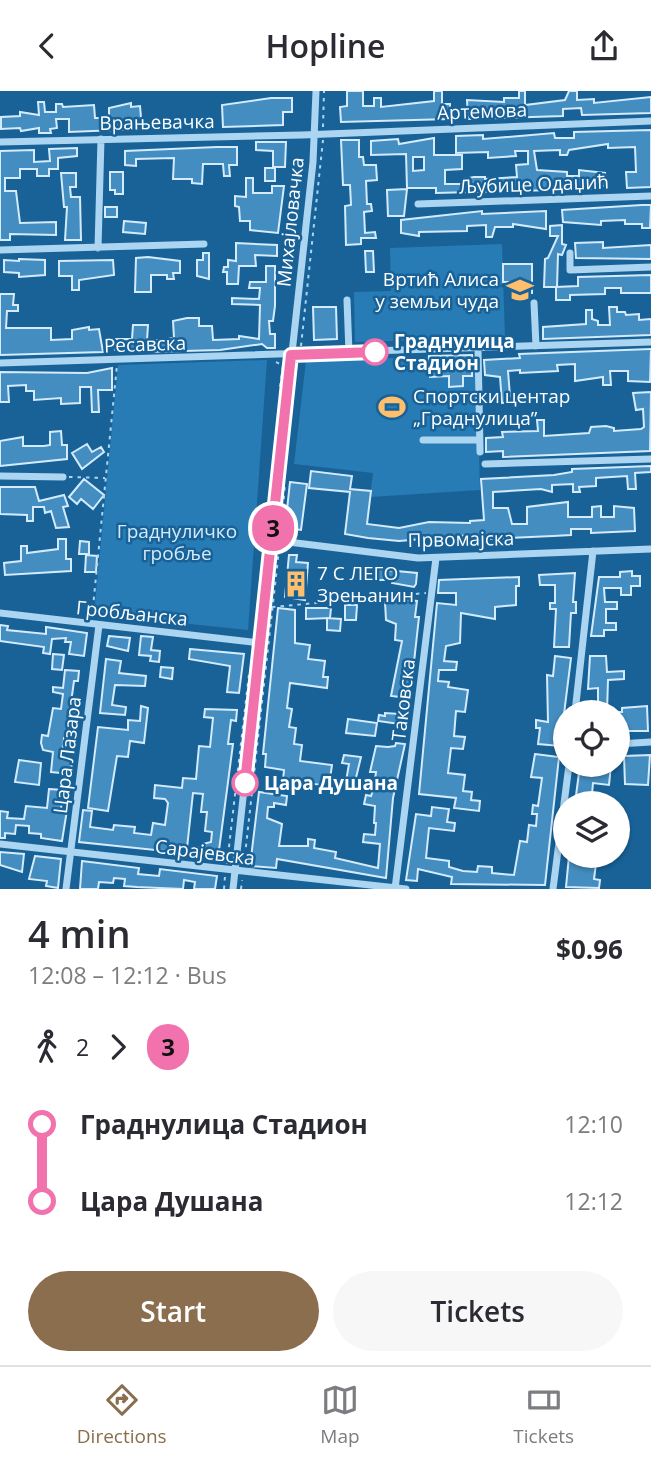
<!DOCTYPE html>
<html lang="en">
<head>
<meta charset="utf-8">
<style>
  :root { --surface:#fff; --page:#f7f7f7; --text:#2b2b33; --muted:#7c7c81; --line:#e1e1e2; --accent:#8a6e4d }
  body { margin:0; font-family:"Open Sans",sans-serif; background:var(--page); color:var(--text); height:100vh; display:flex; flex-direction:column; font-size:26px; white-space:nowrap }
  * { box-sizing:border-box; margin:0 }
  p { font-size:23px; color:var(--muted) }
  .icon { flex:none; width:38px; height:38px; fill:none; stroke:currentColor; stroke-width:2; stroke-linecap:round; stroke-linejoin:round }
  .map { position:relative; height:798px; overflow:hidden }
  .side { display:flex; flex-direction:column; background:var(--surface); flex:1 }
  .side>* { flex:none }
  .badge { padding:0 14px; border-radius:23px; font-size:24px; line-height:46px }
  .buttons { position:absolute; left:553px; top:609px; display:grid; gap:14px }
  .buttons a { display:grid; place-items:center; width:77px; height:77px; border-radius:50%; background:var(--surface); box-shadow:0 2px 5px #0004; font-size:35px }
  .map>.badge { position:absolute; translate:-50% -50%; box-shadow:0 0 0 4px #fff }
  .legs { display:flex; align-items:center; gap:10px; height:77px; padding:0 28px; font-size:23px }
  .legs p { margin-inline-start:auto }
  .head { display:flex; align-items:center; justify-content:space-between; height:119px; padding:0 28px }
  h1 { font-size:38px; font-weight:600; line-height:52px }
  .action { display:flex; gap:14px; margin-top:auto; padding:14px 28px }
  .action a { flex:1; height:80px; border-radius:42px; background:var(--accent); color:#fff; font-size:28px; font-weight:600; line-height:80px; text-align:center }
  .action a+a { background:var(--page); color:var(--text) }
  ul { padding:0 28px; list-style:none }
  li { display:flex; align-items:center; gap:24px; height:77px; font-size:26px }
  li i { display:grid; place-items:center; width:10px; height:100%; margin:0 9px; background:currentColor }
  li i::after { content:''; width:18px; height:18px; margin:-9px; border:5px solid; border-radius:50%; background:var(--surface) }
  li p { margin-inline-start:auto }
  li:first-child i { background:linear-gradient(#0000 50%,currentColor 0) }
  li:last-child i { background:linear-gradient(currentColor 50%,#0000 0) }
  header { display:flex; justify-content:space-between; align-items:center; height:91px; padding:0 28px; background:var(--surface); font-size:32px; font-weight:600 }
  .tabs { display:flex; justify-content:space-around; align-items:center; height:98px; border-top:2px solid var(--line); background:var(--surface); font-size:19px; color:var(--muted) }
  .tabs a { display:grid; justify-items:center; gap:4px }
  .tabs .active { color:var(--accent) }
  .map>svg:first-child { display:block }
  .green { fill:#277cb5 }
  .building { fill:#448dc0; stroke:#d3ebfc; stroke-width:2; fill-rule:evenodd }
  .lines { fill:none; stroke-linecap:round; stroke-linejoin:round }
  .path { stroke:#abd5f1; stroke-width:2; stroke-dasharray:3.5 5; stroke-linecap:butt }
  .minor { stroke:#abd5f1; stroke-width:7 }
  .line-1-casing { stroke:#fff; stroke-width:16 }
  .line-1 { stroke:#f172ac; stroke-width:10 }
  .stop-1-dot { fill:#fff; stroke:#f172ac; stroke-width:3.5 }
  .labels { text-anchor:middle; stroke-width:5; stroke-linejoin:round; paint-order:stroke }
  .street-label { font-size:19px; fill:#fff; stroke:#186298 }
  .poi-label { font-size:19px; fill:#fff; stroke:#186298; text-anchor:start }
  .stop-label { font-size:19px; font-weight:bold; fill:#fff; stroke:#186298; text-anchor:start }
  .park-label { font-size:19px; fill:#d3ebfc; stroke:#186298 }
</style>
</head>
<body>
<header><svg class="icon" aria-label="back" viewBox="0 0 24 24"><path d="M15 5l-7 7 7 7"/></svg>Hopline<svg class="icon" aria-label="share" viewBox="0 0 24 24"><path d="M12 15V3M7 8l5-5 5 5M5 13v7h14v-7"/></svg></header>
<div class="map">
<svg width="651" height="798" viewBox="0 0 651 798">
  <rect width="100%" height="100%" fill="#186298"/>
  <path class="green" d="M502,153L505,247L355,251L354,201L391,200L390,157Z
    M481,264L484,363H479L480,399L370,406L373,382L294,373L306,270Z
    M267,269L248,539L94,523L118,274Z"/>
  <path class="building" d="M347,0H363V15H374V7H381V16L434,10V0H442V13H450V28L341,31L340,16L347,15Z
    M519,0H525V14L565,9L569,0H577V9L594,8V12L651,6V22L582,24L581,17L563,18V25L468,28L467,9L504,11V7H519Z
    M271,7H292V21H283V34L223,36L222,14Z
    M38,11H44L45,21H56V13H62L63,16L94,14L95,27H109V17L131,12V16L140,15L142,38L69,41V28H56L57,37L50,38L51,42H39V37L21,40L20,37L1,38V26L20,25V21L39,24Z
    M651,39V96L627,97L626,81H636L635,56L608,57V53L569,59L567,64H560V59L534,60L537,79L567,81V85H579V79L605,82L606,95H591V98L436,102V97H407L406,63L371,64V50L398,48L399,53L434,47V64H462V78L445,79V93H463V88L474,86H485V88L517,86L516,74L528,73V60H515L516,65L488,67V61L456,62V45L483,44V48L554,42L555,47H574V41ZM413,66H424V79L413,80Z
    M341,49H359V66H363L364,74H376L377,89L366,90L367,113H371L372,120L364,121L365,142L375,141L376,147H361V153L346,154L345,115L351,114L350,94H343Z
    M256,51H286L285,76H273V60L256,59Z
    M217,56H237V74H229L230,85H224L223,73H203L202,93L192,92V88H173L174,67L136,68V75L125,74V60Z
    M77,57V65L58,67V78H49V85H37V78H20V87H5V100H16L20,132L56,131V144L10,143V149H0V60L34,59V71L50,70L49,58Z
    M265,77H275V90H265Z
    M110,81H123V103H115V99H110Z
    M61,82H76V96H70L71,106H80L81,149H65L67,116H64Z
    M246,87H253V102H272V95H284L278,142L250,139V130H240L239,116L235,115V105L246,106Z
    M407,98L404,125H388L387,99Z
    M642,114H651L650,137H642V133H625V129L601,130V134L563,131L562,119Z
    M105,116H117V126H105Z
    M482,120V123L546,120V138L513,133V136H495L492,146H486V134L467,135V140L419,141V145L401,142V129Z
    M124,130L146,132L145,143L123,141Z
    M562,134V153L566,154L562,164L558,163L557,196H544L545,168L548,167L558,145H550V135Z
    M603,151V157L651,154V168L576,167L575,152Z
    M236,152L277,154V165L255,164L256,175H239L238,193H227V181H223L224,176H228V169L236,170Z
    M365,160H373L374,181H366Z
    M203,162H209V188L197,185V169H203Z
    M148,166L180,170V182H173L174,188H167V184H151V201H135L136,167Z
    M19,168L45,169V184L19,186V182L4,181V169L19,170Z
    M113,169L114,184L79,189V199H72V185H59V170Z
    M503,173H532V202H518L519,191H503Z
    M266,175H275V215L273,230H269L270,243H275V257H267L262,253L220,259L148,261V258L115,259L114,248H132L133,234H148L147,250L161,249L174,247L173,230L187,227H199V235H212L213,249L239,248V245L259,248L260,214L232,213V207L259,208L260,197H249L250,191H266Z
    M651,184V202H621V197H605V203L570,204V209H556V196L578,195V186Z
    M0,203H14L13,214H18V220H7L6,237H51V249L72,248V239L89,236V239L99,238L103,261L0,264Z
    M313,216H336L337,248L314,249Z
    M609,216H617V221H625L626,224L639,223V229L651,228V244L543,248V236L586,233V219H592V228L598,230V234H610Z
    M651,258L650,291L628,290V280H610L611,294H603V286L575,290V273L557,274L558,280L520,282V279L508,280L510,305H518V311L502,312L500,286L485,284L484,269L520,267L519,263Z
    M472,264V285H463V295L449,296V285L430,286L429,265Z
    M112,277V299H98L99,321H92L91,296H80V312L61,313V307L34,309V300H26V294L8,295L9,311H0V281L87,282Z
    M651,301L650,360L503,366V360L486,361V347L503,346L502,341L538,340L537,329H544V345L589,342L591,336L606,335L614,337V340L641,338L644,336L643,318L636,319L633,302Z
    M61,340L62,354H67V368L0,375V350L23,346V355H44L50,354V341Z
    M87,353L92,361L101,356L104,361L82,378L72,362Z
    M651,375V381L635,382L636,398H628L627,385L596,387V395L579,396L580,401H573V393L552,394V401L541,398L493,401V417H508L512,433H527V416L568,411V426H592V416L601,415V426H614V415L634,417L635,440L591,442V438H571V444L553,445L485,448V445L471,444L399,450L368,447L345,443L350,401L309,397L311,380L352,385L350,398L371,400L367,433L399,437L429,431L470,432V430L484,429L481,388L554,384L572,381V378Z
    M84,388L104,404L93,418L81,408L77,413L69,406Z
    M290,391L307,393L301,439L285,437Z
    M0,396H35L39,410L64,404L68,415L63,416L69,436L56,437L51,420L45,422L44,416H33V430H27V424L0,423Z
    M58,448H66V468H71V480L5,484L4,472L21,470V455H27V462L58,458Z
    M80,450L89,451V463H79Z
    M86,464L97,465L96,481H85Z
    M289,464H297L296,471L308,472L305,509L285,506Z
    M365,477L417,482L416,493L414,496L392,492V489H364Z
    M632,480V485H640V495H631V504H621V497H604L605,511H617V518H606V532H616V539H604V545H591L599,486H620V481Z
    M575,482L573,511H576V522H571L569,556H554L556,518H550V512H555V494H540L539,484Z
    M519,486V495H516V514L495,516V528L461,522L460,552L446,555L444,570L457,571L456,579H439L438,590L449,591L448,596L468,599L465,621L456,620L454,645L465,646L463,658L451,657L448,682L465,684L463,700L472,701L471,709L480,710L479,720L454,717L456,707L419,703L437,512L456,514V502H438L439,489Z
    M407,509L417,510L415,526H419L407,634L378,630L379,624L385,625V622L400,623L401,612L400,606L391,605L402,550L395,549L396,533L386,529L385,511Z
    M345,514H357L356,529H345Z
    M278,517L295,519V552L310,554L308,568L325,570L323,586H328L327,597L290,592L287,617L292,618L289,636L296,637L294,653L302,654L300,670L332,674L329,695L283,689L284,679L265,676L266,663H263Z
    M306,517H331L330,527L306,528Z
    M327,527L341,528L340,540L327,539Z
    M0,534L8,535L7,539L46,543V536L87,542L84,565L69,563L71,551H65L66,547L52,548L50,563L43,562L44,556L0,550Z
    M109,545L130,547L128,560L107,555Z
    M141,545L153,546L151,559L160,560L159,571L150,570L151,565L139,564Z
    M190,558L244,563L239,602L227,601L230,575L189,568Z
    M53,563L64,564L62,579L52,578Z
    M555,565L571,567L560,655L538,653L540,637H536V629L548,631L547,584L553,585Z
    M590,565H606L607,581L624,580V588L608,589L607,621H583V615H598V597L588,598Z
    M106,568L121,570L119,582L146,585L145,595L115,594L112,614L126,616L125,624L100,622Z
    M161,576L173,577L172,588L160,586Z
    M65,579L79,580L78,590H74L70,619L78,620L75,648L64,647L62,668L72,669L71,683L51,681L53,661L43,659L41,652L42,644L48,645L53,617L61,618L63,603L53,601V596L63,597Z
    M141,615L148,617L144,652L130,650L128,666L117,665L108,720L88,717L98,636L128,639V629L140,630Z
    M647,615L648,640H623L622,633H618V621H622V617Z
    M205,618L237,619L236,630L231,629L228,653H233L218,767L191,764L192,756L203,757V753L211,751L212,741L205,740L207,721H201L203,703L193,702L187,757L175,755L174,761L79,751L83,719L92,720L90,736L113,739L114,734L135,736L134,742L151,744L153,732L165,734L168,712L165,708L154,707L155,694L182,697L183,687L196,688L199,655L210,656L213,627L204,626Z
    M348,628L377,632L375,645L346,642Z
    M396,652L405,653L393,707L386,787L277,768L276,777L250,775L259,701L287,705L286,714L274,712V716H268L267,727L282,733L279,755H308V748L315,749L314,757L336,761L335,767L378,777L380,753L363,751L364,743L375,744L376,732H374L375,715L364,713L366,704L371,705L374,696L376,681H370L376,655L388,656L395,655Z
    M535,663L559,666L545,794L451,793L452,786L418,778L417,790L406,789L416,723L431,725L432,716L449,718L447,731L455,732L454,740L429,737L426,767L449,770V776L463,780L477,781L478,775L492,776V782L514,784L520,750L527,751L529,734L536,735L537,723H532L533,714L538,715L542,687L531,686Z
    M344,664L361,666L355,691L346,690L349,673L342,672Z
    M650,664L648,694L625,693L624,665Z
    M19,669L41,672L39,694L15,691Z
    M580,674H611L609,694L593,692L592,703L604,705V712H575Z
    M49,698L63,699L61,718L67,719L62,750L41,747V743L29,742V735L16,734L15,743L5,742V747H0V720L8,721L7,727L24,728L26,715L47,717Z
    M0,761L24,763L22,781L0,774Z
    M35,765L61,768L58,797L46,795L47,790L29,788Z
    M569,765H597L594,788L600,789L599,797L566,796Z
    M82,770L139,777L138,783L159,785L160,778L217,785L215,798H194L195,791L184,789L183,798L137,796L124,795L125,788L114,787L113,792L99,791L98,798H80Z"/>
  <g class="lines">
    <path class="path" d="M323,36L324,0
      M301,255L323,49
      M276,271L283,275L280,296
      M69,386L105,387
      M281,442L285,392
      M272,516L426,502
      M92,526L117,274
      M227,773L249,583
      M244,773L279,458
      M224,798L225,785
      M241,798L242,789"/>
    <path class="minor" d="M0,51L302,44L651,30
      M418,113L651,105
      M98,157L101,48
      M0,159L204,153
      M570,162V179L651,176
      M347,209L349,262
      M534,212L536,255
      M478,257L480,361
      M0,272L651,251
      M423,349H479
      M485,373L651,368
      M0,385L63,386
      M272,449L418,467L651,458
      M0,522L260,552
      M575,621L593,460
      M618,653L651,651
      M0,753L406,798
      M66,798L99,534
      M233,798L313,71L316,0
      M395,798L436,467
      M553,798L569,674"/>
  </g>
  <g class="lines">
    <g class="line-1-casing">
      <path id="line-1" d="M245,692L291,264L375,261"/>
    </g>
    <use href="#line-1" class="line-1"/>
  </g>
  <defs>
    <g id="school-bare" transform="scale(2.1)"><path d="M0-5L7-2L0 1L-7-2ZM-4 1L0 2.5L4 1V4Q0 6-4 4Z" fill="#ffbf6c" stroke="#186298" stroke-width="2.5" paint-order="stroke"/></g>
    <g id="stadium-bare" transform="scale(2.1)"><path d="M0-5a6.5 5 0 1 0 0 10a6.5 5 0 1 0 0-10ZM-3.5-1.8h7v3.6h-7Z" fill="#ffbf6c" stroke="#186298" stroke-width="2.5" paint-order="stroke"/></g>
    <g id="building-bare" transform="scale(2.1)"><path d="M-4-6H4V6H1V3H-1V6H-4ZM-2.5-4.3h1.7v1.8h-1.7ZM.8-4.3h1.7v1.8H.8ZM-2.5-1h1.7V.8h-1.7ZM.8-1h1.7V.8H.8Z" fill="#ffbf6c" stroke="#186298" stroke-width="2.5" paint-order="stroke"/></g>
  </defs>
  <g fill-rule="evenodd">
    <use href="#school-bare" x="520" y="199"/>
    <use href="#stadium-bare" x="392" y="316"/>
    <use href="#building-bare" x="296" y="493"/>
  </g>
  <g class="stop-1-dot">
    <circle cx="375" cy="261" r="12"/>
    <circle cx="245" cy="692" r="12"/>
  </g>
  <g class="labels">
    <g class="street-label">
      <text transform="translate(482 20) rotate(-2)" y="7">Артемова</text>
      <text transform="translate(157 31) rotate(-1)" y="7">Врањевачка</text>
      <text transform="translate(534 93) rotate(-2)" y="7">Љубице Одаџић</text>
      <text transform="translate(290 131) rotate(-84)" y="7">Михајловачка</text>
      <text transform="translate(145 253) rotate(-2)" y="7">Ресавска</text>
      <text transform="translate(461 448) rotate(-1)" y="7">Првомајска</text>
      <text transform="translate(132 522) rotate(6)" y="7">Гробљанска</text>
      <text transform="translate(403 609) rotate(-83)" y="7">Таковска</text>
      <text transform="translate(67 664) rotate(-83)" y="7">Цара Лазара</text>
      <text transform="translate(205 761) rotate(7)" y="7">Сарајевска</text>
    </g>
    <g class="poi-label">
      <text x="499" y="195" text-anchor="end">Вртић Алиса<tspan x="499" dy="22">у земљи чуда</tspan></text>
      <text x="413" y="312">Спортски центар<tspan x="413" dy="22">„Граднулица”</tspan></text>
      <text x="317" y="489">7 С ЛЕГО<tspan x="317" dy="22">Зрењанин</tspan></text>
    </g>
    <g class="stop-label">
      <text x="394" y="257">Граднулица<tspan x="394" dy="22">Стадион</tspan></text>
      <text x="264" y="699">Цара Душана</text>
    </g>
    <g class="park-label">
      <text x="177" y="447">Граднуличко<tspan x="177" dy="22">гробље</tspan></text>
    </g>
  </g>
</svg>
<div class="buttons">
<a><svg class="icon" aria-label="locate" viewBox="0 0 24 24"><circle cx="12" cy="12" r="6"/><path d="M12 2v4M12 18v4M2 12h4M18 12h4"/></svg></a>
<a><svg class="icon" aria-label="layers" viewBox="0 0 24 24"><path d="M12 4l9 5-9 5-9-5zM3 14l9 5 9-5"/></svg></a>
</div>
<b class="badge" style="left:273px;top:437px;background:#f172ac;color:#111">3</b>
</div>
<section class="side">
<div class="head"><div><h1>4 min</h1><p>12:08 – 12:12 · Bus</p></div><b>$0.96</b></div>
<div class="legs"><svg class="icon" aria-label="walk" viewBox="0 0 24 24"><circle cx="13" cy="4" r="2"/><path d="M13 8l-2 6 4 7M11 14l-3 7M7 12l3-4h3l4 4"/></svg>2<svg class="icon" aria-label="forward" viewBox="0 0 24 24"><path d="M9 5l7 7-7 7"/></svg><b class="badge" style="background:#f172ac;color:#111">3</b></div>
<ul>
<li><i style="color:#f172ac"></i><b>Граднулица Стадион</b><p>12:10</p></li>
<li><i style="color:#f172ac"></i><b>Цара Душана</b><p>12:12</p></li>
</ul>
<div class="action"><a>Start</a><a>Tickets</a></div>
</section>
<nav class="tabs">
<a class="active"><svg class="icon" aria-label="directions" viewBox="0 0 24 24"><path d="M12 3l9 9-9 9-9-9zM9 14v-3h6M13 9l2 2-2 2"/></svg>Directions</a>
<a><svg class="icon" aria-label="map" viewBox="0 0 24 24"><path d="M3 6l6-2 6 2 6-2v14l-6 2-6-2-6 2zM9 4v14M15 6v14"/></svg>Map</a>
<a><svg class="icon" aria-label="tickets" viewBox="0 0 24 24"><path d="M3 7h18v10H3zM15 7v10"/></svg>Tickets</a>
</nav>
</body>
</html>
